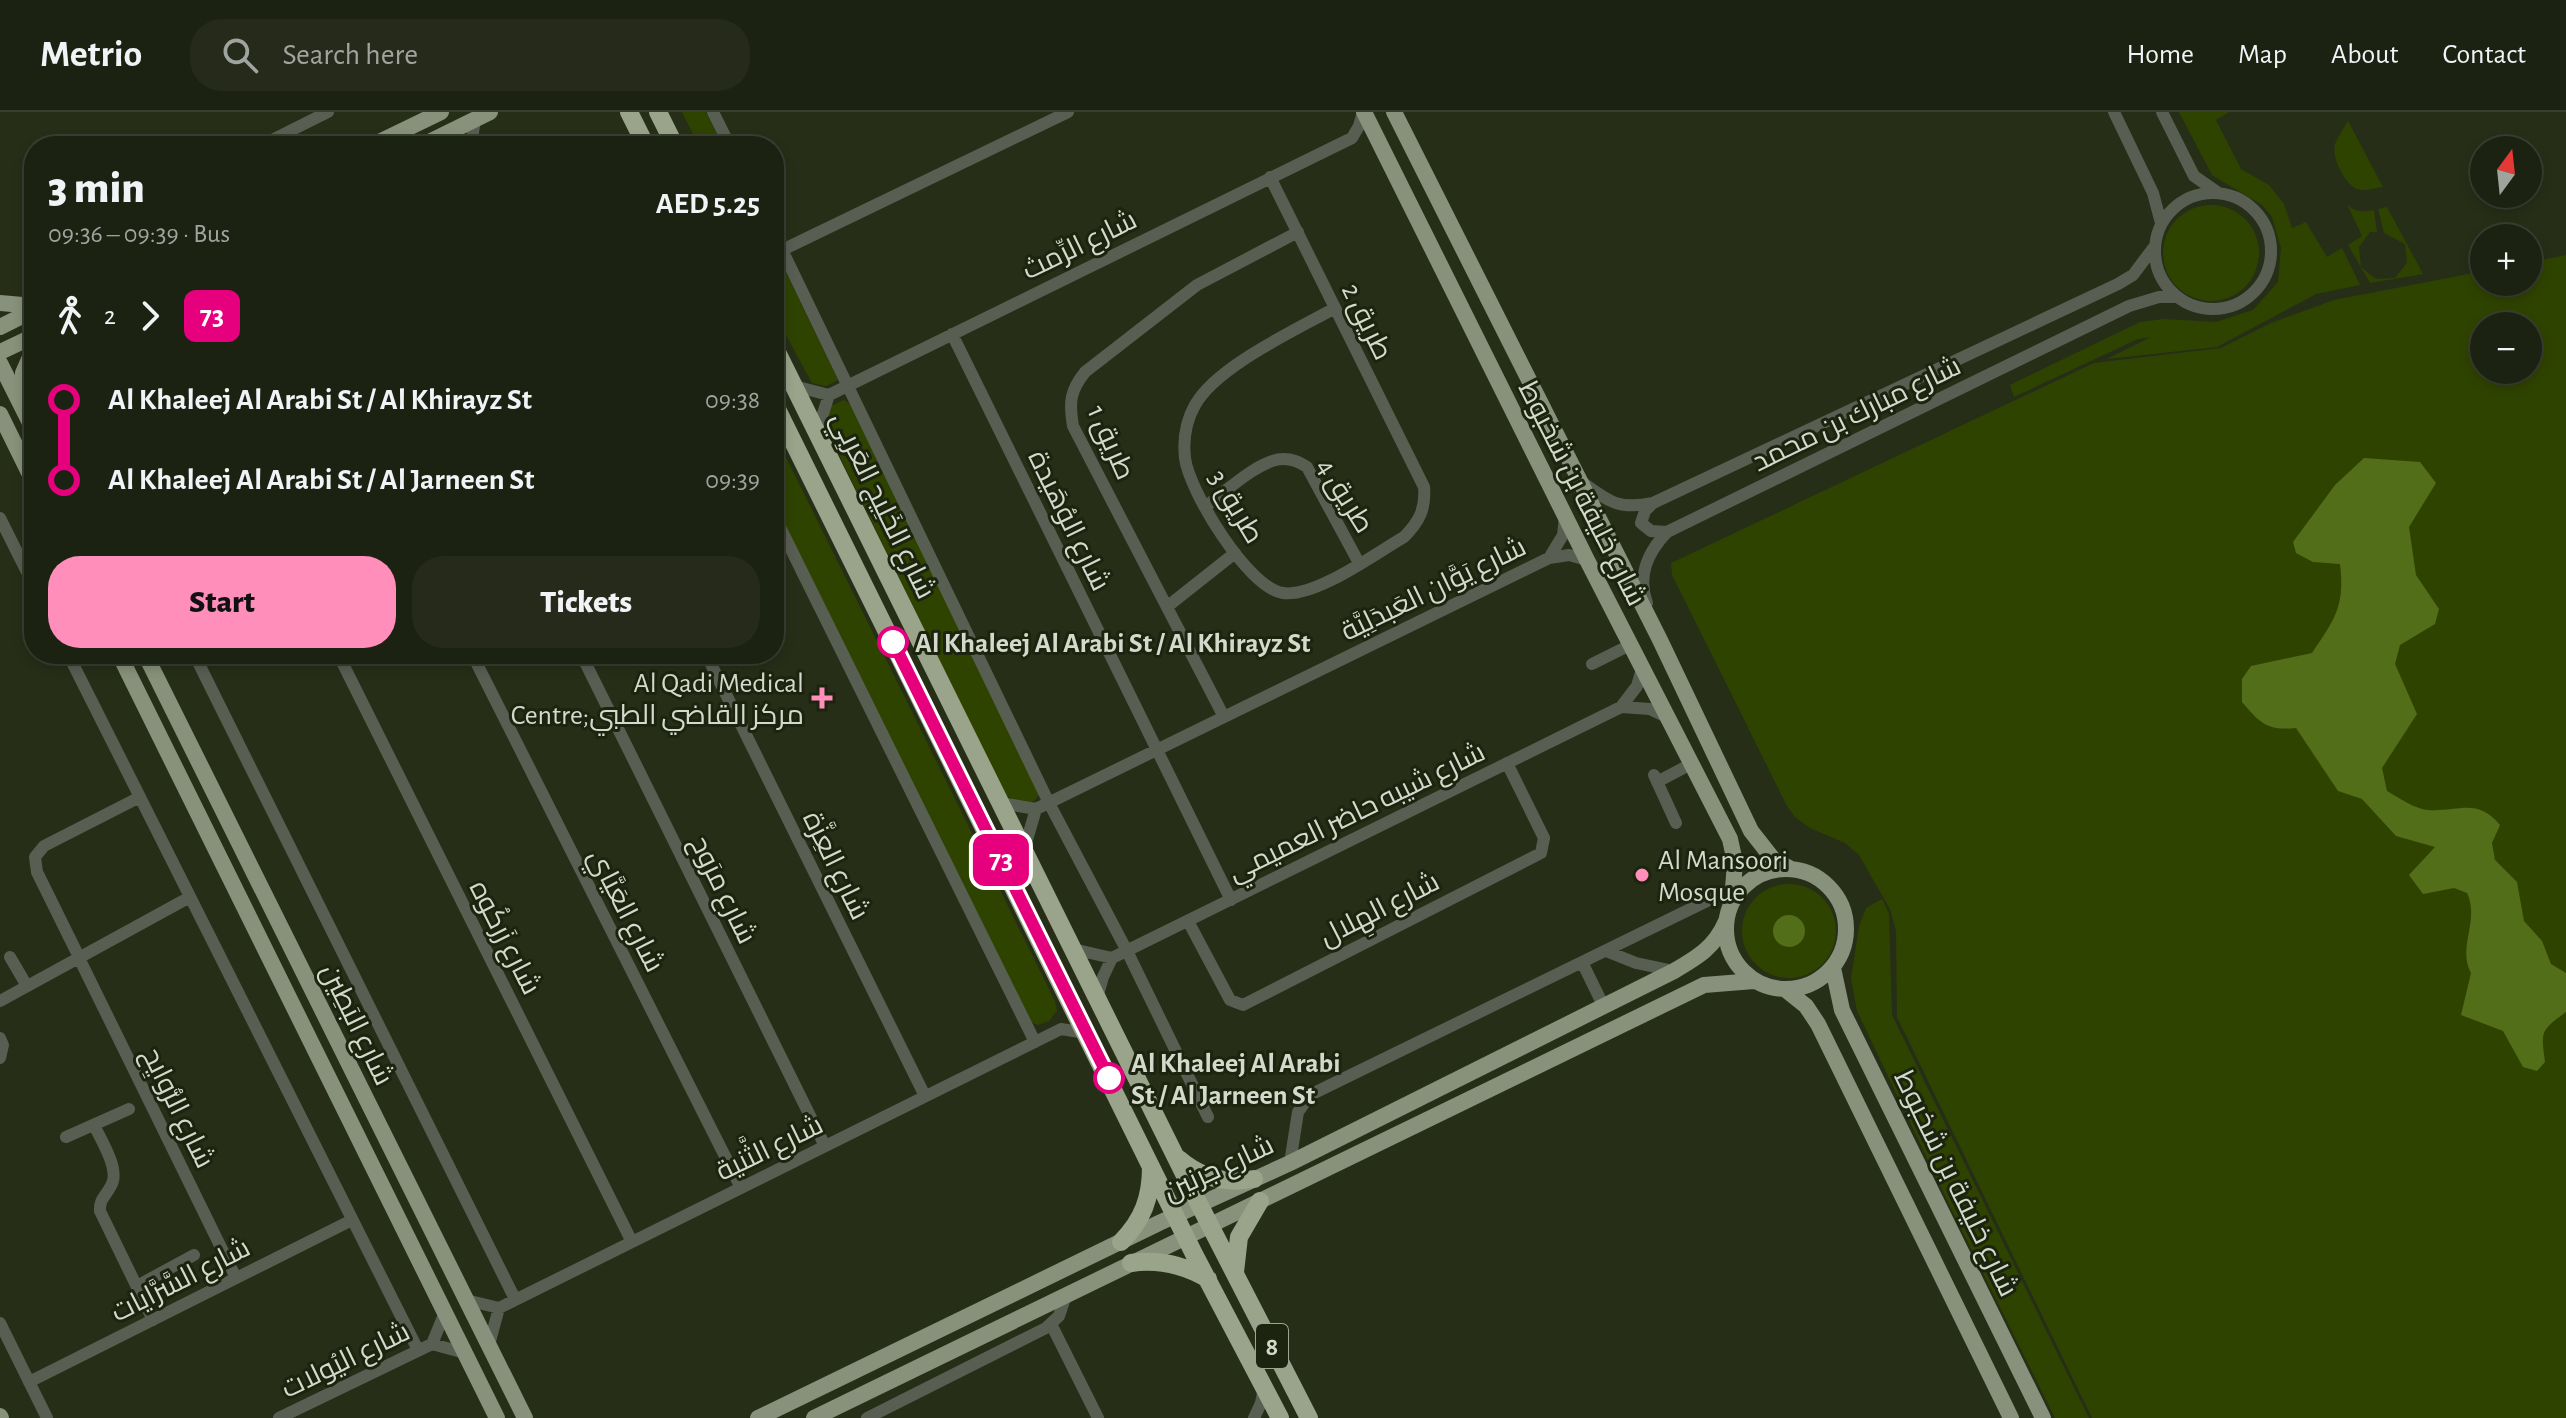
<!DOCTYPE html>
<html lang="en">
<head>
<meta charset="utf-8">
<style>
  :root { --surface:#1c2212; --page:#252a1b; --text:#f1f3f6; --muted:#a0a49f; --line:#3a3f32; --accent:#ff8eba }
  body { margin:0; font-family:"Alegreya Sans",Cairo,sans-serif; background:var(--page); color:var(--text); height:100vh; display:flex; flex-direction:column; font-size:30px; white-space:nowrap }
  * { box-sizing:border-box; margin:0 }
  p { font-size:26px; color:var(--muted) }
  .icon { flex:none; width:44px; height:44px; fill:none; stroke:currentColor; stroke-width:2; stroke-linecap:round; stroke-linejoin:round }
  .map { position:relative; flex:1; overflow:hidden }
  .sheet { position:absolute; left:24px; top:24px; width:760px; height:528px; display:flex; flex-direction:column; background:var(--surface); border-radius:32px; box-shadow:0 4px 12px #0003,0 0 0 2px var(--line) }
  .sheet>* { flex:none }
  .badge { padding:0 16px; border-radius:12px; font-size:28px; line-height:52px }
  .needle { width:52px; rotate:15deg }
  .tools { position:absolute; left:2470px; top:24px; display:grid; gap:16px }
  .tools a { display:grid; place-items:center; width:72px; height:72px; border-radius:50%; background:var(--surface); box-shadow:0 4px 12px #0003,0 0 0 2px var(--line); font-size:40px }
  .map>.badge { position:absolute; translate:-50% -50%; box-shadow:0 0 0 4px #fff }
  .legs { display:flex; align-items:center; gap:12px; height:88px; padding:0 24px; font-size:26px }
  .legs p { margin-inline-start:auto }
  .headline { display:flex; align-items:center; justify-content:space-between; height:136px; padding:0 24px }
  h1 { font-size:44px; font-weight:800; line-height:60px }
  .action { display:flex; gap:16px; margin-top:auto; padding:16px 24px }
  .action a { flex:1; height:92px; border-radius:32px; background:var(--accent); color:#111; font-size:32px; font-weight:800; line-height:92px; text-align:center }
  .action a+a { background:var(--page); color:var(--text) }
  ul { padding:0 24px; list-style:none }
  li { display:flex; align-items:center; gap:28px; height:80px; font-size:30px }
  li i { display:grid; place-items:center; width:12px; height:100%; margin:0 10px; background:currentColor }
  li i::after { content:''; width:20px; height:20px; margin:-10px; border:6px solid; border-radius:50%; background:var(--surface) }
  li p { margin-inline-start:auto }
  li:first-child i { background:linear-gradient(#0000 50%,currentColor 0) }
  li:last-child i { background:linear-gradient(currentColor 50%,#0000 0) }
  header { display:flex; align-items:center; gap:48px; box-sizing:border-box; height:112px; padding:0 40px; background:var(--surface); border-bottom:2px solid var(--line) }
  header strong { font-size:38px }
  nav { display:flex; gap:44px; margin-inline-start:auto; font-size:28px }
  .search { width:560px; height:72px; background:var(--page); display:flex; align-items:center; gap:20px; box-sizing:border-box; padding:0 28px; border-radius:32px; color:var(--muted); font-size:30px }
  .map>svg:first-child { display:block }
  .green { fill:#2f4301; fill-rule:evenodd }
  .water { fill:#526e19 }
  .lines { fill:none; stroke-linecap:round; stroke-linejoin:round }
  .minor { stroke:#595e53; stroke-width:12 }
  .major { stroke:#87917b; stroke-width:16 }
  .highway { stroke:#99a48a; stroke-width:18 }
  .line-1-casing { stroke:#fff; stroke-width:18 }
  .line-1 { stroke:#e6007e; stroke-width:12 }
  .stop-1-dot { fill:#fff; stroke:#e6007e; stroke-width:4 }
  .poi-dot { fill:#ff8eba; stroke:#1c240f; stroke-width:3 }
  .labels { text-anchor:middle; stroke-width:6; stroke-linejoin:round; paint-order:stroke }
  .shield { fill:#1c240f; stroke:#9ca393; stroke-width:2 }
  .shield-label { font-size:26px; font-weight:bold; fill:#d3dacc }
  .street-label { font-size:28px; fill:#d3dacc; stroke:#1c240f }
  .stop-label { font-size:28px; font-weight:bold; fill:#d3dacc; stroke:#1c240f; text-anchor:start }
  .poi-label { font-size:28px; fill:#d3dacc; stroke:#1c240f; text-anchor:end }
</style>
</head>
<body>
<header>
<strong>Metrio</strong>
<div class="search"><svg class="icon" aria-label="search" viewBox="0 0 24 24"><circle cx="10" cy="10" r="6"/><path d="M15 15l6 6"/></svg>Search here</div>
<nav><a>Home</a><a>Map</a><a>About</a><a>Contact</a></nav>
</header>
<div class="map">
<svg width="2566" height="1306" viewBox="0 0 2566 1306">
  <rect width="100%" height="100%" fill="#262e18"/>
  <path class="green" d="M682,0H706L723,34H699Z
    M2179,0H2229L2216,8L2241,57L2269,73L2284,92L2292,116L2306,110L2327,145L2342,136L2360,173L2316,182L2217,235L2107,247L2151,225L2138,227L2014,285L2010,273L2140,210L2164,207L2216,210L2253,198L2278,170L2281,136L2272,105L2262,93L2212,63Z
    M2348,9L2383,75C2375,76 2365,80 2357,77C2345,72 2331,45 2335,32C2338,25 2344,16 2348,9Z
    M2347,92C2356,101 2362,100 2374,98L2377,120H2370L2359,135L2361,155L2376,167L2395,166L2407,151L2405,132L2384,121L2378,97L2387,95L2423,162L2370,171L2348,133L2362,124Z
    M2163 141a48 48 0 1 1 96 0a48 48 0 1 1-96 0Z
    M2566,143V1306H2092L1897,905L1896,819L1890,797L1859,743L1845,731L1810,716L1795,705L1787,694L1672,463L1671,451L2094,251L2221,236L2271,211L2334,188L2484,159V170H2528V151ZM2484,214H2528V258H2484Z
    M782,152L838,268L826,274L812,271L774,201V153Z
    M844,288L853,294L1039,683L1034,689L1025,692L1006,684L825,314L826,296Z
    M774,321L1055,889L1057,899L1049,909L1038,913L1027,908L774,402Z
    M1742 819a47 47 0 1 1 94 0a47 47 0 1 1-94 0Z
    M1882,787L1889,802L1892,903L2089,1306H2055L1948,1090L1857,899L1851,867L1859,814L1866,796Z"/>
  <path class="water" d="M2364,346L2420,350L2436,371L2409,415L2416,463L2439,497L2435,512L2400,533L2395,552L2417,602L2382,656L2387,679C2399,686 2415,697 2428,698C2459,700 2477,685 2500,713L2492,731L2495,748L2517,770L2524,809L2542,829L2551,852L2566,861V900C2540,919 2541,919 2545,950L2537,959L2523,955L2503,919L2461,903L2471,861C2457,836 2480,808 2467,781L2454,776L2423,782L2409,763L2435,735L2396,724L2362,687L2338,679L2296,616C2267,619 2260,611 2242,590V567L2251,554L2312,541C2335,507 2345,494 2340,452L2313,450L2296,441L2293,430L2335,373Z
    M1773 819a16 16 0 1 1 32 0a16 16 0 1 1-32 0Z"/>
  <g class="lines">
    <path class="minor" d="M713,0L730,34
      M2114,0L2153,81L2161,111
      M2162,0L2194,64L2217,80
      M260,34L328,0
      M471,34L475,7
      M1270,65L1424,375C1426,397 1419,410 1404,425C1376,441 1315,486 1283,481C1248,476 1189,379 1185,346C1183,328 1186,309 1195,293C1217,254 1296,218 1335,196
      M2155 139a58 58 0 1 1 116 0a58 58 0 1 1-116 0Z
      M774,121L1049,691L1127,839L1208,1005
      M774,142L1068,0
      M952,222L1231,788
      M794,274L829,283L1352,26L1359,14L1363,0
      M817,320L829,283
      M1582,370C1609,390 1619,398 1653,391L2118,172L2133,163L2154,135
      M1653,391L1645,399L1641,411L1651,419L1667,420
      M1205,395C1224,381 1260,347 1283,347C1293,347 1299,350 1307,355L1359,451
      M774,403L1035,930
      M0,406L34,474
      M1549,446L1563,423L1565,405
      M1647,491C1637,463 1648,440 1667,420L2129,194L2159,185H2176
      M1168,494L1235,441
      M68,542L418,1238
      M194,542L515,1187
      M338,542L632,1130
      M472,542L741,1076
      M581,542L825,1034
      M706,542L925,984
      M1592,552L1630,533
      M1621,595L1637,574L1642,557
      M1224,605L1073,314C1069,290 1070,279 1085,260L1197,173L1298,120
      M1654,663L1676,711
      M1657,670L1691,652
      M1001,691L1036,697L1549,446L1569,443L1587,448
      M1024,738L1036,697
      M1188,809L1230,888L1243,893L1541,741L1544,726L1507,651
      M1073,837L1112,846L1621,595L1650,597L1667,605
      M76,839L37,760L35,745L44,734L140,685
      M1606,839L1636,851L1674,859
      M10,845L27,874
      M79,846L236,1166
      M1582,850L1603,893
      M1097,886L1103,865L1112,846
      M0,889L190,785
      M0,926L3,933L0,946
      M94,1013C101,1028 117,1053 113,1069C109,1082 99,1085 100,1099L153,1208
      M66,1025L129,997
      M1290,1051L1298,1000L1310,983L1713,786
      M137,1174L194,1143
      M466,1188L499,1196L1061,917L1086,921
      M0,1211L47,1306
      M1051,1212L1098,1306
      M432,1232L445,1200
      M489,1233L499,1196
      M29,1270L352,1108
      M279,1306L432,1232L465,1241
      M867,1306L1046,1216L1059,1204L1066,1183
      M1254,1306L1261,1291L1264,1276"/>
    <path class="major" d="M1364,0L1587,448L1730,727L1735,750L1732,790
      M1394,0L1660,528L1751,719L1773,747L1791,757
      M371,34L441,0
      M421,34L490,0
      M0,191L34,194
      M0,215L34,198
      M0,240L34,224
      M0,251L34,319
      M22,290L23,261L34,236
      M0,302L34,371
      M119,542L497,1306
      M145,542L525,1306
      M1726 817a60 60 0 1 1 120 0a60 60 0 1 1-120 0Z
      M1833,856L1842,898L2043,1306
      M1786,878L1806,894L1818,912L2011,1306
      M0,1304L1,1306
      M758,1306L1159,1111L1290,1051L1674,859C1698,845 1715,835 1726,809
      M814,1306L1704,873L1754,869"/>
    <path class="highway" d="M629,0L646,34
      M658,0L675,34
      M774,234L1199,1092L1309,1306
      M774,291L1194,1142L1280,1306
      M1179,1047C1201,1066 1226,1072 1254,1067
      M1121,1130C1143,1108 1151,1085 1151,1055
      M1131,1151C1159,1147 1184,1153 1208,1167
      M1235,1160L1239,1125L1260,1089"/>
  </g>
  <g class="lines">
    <g class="line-1-casing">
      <path id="line-1" d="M893,530L1109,966"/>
    </g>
    <use href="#line-1" class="line-1"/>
  </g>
  <g class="stop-1-dot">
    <circle cx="893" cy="530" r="14"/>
    <circle cx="1109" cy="966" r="14"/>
  </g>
  <g class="poi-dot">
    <path d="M818 574h8v8h8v8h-8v8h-8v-8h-8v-8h8z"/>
    <circle cx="1642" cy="763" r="8"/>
  </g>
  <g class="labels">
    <rect class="shield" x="1256" y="1212" width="32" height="44" rx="6"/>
    <g class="shield-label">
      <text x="1272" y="1243">8</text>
    </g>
    <g class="street-label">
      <text transform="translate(1079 132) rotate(-26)" y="10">شارع الرِّمث</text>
      <text transform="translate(1368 209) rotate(64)" y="10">طريق 2</text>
      <text transform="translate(1856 301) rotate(-26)" y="10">شارع مبارك بن محمد</text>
      <text transform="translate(1112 330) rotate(66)" y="10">طريق 1</text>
      <text transform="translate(1583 381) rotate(63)" y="10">شارع خليفة بن شخبوط</text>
      <text transform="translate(1346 383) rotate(58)" y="10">طريق 4</text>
      <text transform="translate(884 393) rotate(64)" y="10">شارع الخَلِيج العَربِي</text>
      <text transform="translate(1237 394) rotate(59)" y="10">طريق 3</text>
      <text transform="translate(1070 408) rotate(64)" y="10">شارع الوُهَيدة</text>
      <text transform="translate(1433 476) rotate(-26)" y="10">شارع يَوَّان العَبدَلِيَّة</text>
      <text transform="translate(1356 699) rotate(-26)" y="10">شارع شيبه حاضر العميمي</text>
      <text transform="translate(837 753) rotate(64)" y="10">شارع العِزَّة</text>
      <text transform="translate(724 777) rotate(64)" y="10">شارع مرَوح</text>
      <text transform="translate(1379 796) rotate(-27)" y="10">شارع الهِلال</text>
      <text transform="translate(627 798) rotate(63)" y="10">شارع العَيَّاي</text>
      <text transform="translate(506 825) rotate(63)" y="10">شارع زَركُوه</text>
      <text transform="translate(358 912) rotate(64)" y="10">شارع البَطِين</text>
      <text transform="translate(179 995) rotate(64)" y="10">شارع الرُّوايِح</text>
      <text transform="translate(769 1035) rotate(-26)" y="10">شارع الثَّنية</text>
      <text transform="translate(1218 1055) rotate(-25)" y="10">شارع جرنين</text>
      <text transform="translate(1957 1071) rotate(64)" y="10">شارع خليفة بن شخبوط</text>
      <text transform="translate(180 1167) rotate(-27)" y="10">شارع السَّرَّايات</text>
      <text transform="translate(345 1247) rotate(-26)" y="10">شارع اليُولات</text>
    </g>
    <g class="stop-label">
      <text x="915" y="540">Al Khaleej Al Arabi St / Al Khirayz St</text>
      <text x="1131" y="960">Al Khaleej Al Arabi<tspan x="1131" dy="32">St / Al Jarneen St</tspan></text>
    </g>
    <g class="poi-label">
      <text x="804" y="580">Al Qadi Medical<tspan x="804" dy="32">Centre;مركز القاضي الطبي</tspan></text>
      <text x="1658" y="757" text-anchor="start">Al Mansoori<tspan x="1658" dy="32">Mosque</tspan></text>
    </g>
  </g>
</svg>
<div class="tools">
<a><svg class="needle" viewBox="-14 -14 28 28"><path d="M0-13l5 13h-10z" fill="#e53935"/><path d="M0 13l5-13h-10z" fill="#a0a49f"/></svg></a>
<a>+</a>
<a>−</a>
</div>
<b class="badge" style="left:1001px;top:748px;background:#e6007e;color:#fff">73</b>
<section class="sheet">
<div class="headline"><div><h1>3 min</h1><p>09:36 – 09:39 · Bus</p></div><b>AED 5.25</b></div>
<div class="legs"><svg class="icon" aria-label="walk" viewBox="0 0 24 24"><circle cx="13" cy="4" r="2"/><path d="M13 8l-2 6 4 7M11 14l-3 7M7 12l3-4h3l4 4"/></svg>2<svg class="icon" aria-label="forward" viewBox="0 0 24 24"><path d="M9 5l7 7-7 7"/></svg><b class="badge" style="background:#e6007e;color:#fff">73</b></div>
<ul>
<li><i style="color:#e6007e"></i><b>Al Khaleej Al Arabi St / Al Khirayz St</b><p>09:38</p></li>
<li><i style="color:#e6007e"></i><b>Al Khaleej Al Arabi St / Al Jarneen St</b><p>09:39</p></li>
</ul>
<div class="action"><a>Start</a><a>Tickets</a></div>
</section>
</div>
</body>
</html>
